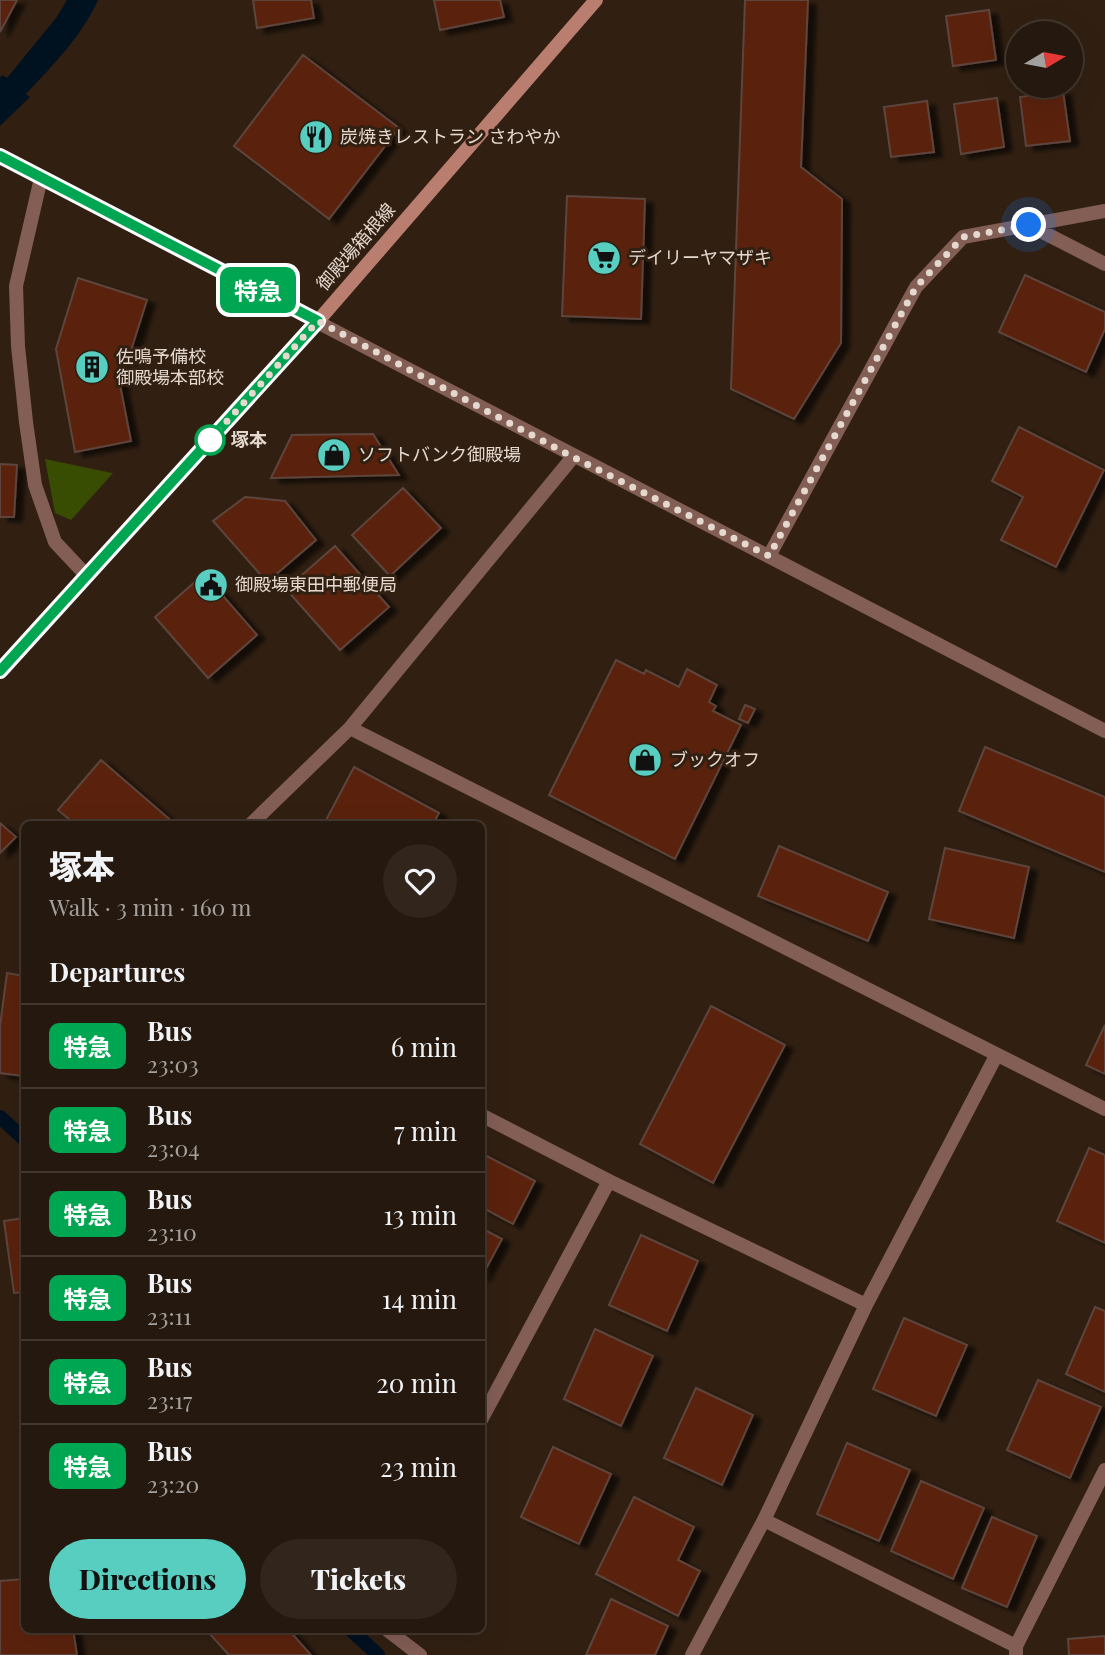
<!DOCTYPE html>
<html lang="en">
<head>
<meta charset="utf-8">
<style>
  :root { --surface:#25180e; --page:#31251c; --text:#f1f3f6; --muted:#a3a09e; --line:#42372e; --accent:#58cec0 }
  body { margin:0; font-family:"Playfair Display","Noto Sans JP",serif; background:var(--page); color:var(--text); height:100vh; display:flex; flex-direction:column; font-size:26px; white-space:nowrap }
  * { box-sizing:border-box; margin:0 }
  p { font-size:23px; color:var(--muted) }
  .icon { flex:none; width:38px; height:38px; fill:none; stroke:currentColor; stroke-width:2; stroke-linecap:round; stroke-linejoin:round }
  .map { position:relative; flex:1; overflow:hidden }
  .drawer { position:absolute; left:21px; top:821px; width:464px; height:812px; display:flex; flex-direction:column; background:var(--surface); border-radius:10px; box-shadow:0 7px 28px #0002,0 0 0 2px var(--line) }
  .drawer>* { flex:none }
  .badge { padding:0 14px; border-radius:10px; font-size:24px; line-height:46px }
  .needle { width:46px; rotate:80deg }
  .buttons { position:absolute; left:1006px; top:21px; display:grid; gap:14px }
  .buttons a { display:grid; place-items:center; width:77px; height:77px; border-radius:50%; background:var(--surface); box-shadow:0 7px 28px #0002,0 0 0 2px var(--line); font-size:35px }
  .you { position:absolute; width:35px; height:35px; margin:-18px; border:5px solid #fff; border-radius:50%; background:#1a73e8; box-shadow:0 0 0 10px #1a73e833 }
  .map>.badge { position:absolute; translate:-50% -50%; box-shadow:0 0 0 4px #fff }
  h2 { padding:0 28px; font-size:26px; line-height:63px }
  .round { display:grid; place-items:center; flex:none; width:74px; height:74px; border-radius:37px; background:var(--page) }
  .head { display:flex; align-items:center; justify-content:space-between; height:119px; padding:0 28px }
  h1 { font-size:33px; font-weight:800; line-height:52px }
  .cta { display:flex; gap:14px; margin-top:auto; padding:14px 28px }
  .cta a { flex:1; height:80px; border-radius:42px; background:var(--accent); color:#111; font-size:28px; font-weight:800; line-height:80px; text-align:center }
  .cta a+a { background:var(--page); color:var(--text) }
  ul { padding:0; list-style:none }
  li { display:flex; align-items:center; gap:21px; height:84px; padding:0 28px; border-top:2px solid var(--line) }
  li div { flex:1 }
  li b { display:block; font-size:26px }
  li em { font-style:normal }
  li .badge { min-width:77px; font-weight:700; text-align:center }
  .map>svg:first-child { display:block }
  .green { fill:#384d02 }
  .water { fill:#001120 }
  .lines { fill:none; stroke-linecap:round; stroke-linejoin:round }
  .stream { stroke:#001120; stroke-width:14 }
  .building { fill:#5a210a; stroke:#5d453d; stroke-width:2; filter:url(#shadow) }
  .minor { stroke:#835e55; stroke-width:14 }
  .tertiary { stroke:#835e55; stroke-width:14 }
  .secondary { stroke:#b97e6f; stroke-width:14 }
  .line-casing { stroke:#fff; stroke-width:16 }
  .line { stroke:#00a651; stroke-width:10 }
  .walk { stroke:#e4d8cf; stroke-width:7; stroke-dasharray:0 12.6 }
  .stop-dot { fill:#fff; stroke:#00a651; stroke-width:3.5 }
  .labels { text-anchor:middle; stroke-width:6; stroke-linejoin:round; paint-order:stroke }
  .poi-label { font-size:18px; fill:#e4d8cf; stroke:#312012; text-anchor:start }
  .street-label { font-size:18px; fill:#e4d8cf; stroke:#312012 }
  .stop-label { font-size:18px; font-weight:bold; fill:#e4d8cf; stroke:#312012; text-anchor:start }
</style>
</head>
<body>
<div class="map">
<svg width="1105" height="1655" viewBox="0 0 1105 1655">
  <defs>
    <filter id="shadow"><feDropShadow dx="8" dy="4.5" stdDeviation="2" flood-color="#0009"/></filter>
  </defs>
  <rect width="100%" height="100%" fill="#312012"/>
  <path class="green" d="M45,459L112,473H113L71,520L55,513Z"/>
  <path class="water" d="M67,0H98C82,36 53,65 26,94L30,97L0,126V78L2,75L7,78L56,18Z"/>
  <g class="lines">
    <path class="stream" d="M0,1117L24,1139
      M350,1629L378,1655"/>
  </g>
  <path class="building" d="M0,0H17L0,32Z
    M253,0H311L314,18L257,28Z
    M434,0H500L504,17L440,30Z
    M745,0H808L801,167L842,199L841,343L794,419L731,389Z
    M989,10L996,60L953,66L946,16Z
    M303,55L399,128L329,219L234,146Z
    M1063,91L1070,141L1026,146L1020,97Z
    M997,98L1004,147L961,154L954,104Z
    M927,101L934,152L891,157L884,107Z
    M567,196L645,199L641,319L562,316Z
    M1025,275L1105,312V329L1086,372L999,332Z
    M78,278L147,300L120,385L131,441L75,452L56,349Z
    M1019,427L1104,470L1056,567L1001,540L1023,497L992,481Z
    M373,434L399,475L271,478L292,435Z
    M0,464L17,465L14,517H0Z
    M403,488L441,528L390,576L352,535Z
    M245,497L285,501L316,540L267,582L213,521Z
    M335,546L389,607L340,650L286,589Z
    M204,574L257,635L208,678L155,617Z
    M616,660L644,674L646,670L679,687L687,669L717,685L709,702L716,706L713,711L741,725L675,859L549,795Z
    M745,705L755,709L748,723L739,719Z
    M985,747L1105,797V872L959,811Z
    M101,760L175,824H75L58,810Z
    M354,767L439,813L433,824H324Z
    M0,823L16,837L0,853Z
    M779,846L888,892L868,941L758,896Z
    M945,848L1029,867L1014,938L929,919Z
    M7,973L24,976V1076L0,1073V1026Z
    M711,1006L785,1045L713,1183L640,1144Z
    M1105,1025V1074L1086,1065Z
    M1089,1148L1105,1155V1243L1057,1221Z
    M481,1153L535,1181L513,1224L481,1207Z
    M24,1218V1292L14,1293L4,1221Z
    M481,1228L502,1239L481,1278Z
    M641,1235L698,1261L667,1331L609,1305Z
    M1095,1307L1105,1311V1392L1066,1374Z
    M904,1318L967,1345L936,1416L873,1389Z
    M595,1329L653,1356L621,1426L564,1399Z
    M1038,1380L1101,1407L1070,1478L1007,1450Z
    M696,1388L753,1415L722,1485L664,1458Z
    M847,1443L910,1470L879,1541L817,1514Z
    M553,1447L611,1474L579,1544L521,1517Z
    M921,1481L984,1508L953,1579L891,1551Z
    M634,1497L694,1527L678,1560L700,1571L678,1616L596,1574Z
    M992,1517L1037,1536L1007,1607L962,1588Z
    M24,1579V1629H73L77,1655H0V1581Z
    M611,1599L668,1626L655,1655H586Z
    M213,1629H288L311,1655H229L209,1633Z
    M1105,1636V1655H1069L1068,1639Z"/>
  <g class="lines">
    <path class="minor" d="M41,178L16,286L18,346L26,422L35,485L55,542L86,575
      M1029,225L1105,264
      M769,556L916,287L963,237L1105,211
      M350,728L1105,1109
      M251,824L350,728L573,457
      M481,1115L609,1181L866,1305
      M481,1420L609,1181
      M764,1520L1016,1646
      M386,1629L420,1655
      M1016,1654V1646L1105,1470
      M692,1655L764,1520L866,1305L996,1056"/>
    <path class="tertiary" d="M0,156C367,350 736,540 1105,731"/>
    <path class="secondary" d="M0,671L318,321L596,0"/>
  </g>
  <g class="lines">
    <g class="line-casing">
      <path id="line" d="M0,156L318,321L0,671"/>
    </g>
    <use href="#line" class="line"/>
    <path class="walk" d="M210,440L318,321L573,457L769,556L916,287L963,237L1029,225"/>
  </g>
  <defs>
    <g id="restaurant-disc" transform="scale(1.75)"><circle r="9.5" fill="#58cec0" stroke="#312012"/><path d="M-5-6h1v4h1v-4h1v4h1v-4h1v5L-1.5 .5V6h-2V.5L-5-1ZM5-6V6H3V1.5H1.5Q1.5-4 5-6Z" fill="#111"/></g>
    <g id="supermarket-disc" transform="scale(1.75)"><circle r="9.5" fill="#58cec0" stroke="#312012"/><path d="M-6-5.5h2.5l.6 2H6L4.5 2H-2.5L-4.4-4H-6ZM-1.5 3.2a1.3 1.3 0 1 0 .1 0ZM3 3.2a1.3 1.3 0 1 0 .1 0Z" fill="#111"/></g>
    <g id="building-disc" transform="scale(1.75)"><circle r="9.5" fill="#58cec0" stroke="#312012"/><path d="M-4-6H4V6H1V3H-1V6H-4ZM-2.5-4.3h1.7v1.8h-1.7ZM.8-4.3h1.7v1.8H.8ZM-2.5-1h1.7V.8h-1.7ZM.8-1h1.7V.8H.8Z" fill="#111"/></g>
    <g id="shop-disc" transform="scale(1.75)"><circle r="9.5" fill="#58cec0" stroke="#312012"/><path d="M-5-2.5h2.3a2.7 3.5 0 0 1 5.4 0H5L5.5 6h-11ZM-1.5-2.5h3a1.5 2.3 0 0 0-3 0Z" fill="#111"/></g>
    <g id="civic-disc" transform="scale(1.75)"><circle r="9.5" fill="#58cec0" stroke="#312012"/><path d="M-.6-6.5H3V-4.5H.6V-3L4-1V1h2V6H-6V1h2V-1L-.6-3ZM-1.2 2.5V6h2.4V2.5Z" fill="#111"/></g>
  </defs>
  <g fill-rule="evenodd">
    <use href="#restaurant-disc" x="316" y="137"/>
    <use href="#supermarket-disc" x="604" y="258"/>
    <use href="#building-disc" x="92" y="367"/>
    <use href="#shop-disc" x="334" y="455"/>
    <use href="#civic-disc" x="211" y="585"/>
    <use href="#shop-disc" x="645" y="760"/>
  </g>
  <circle class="stop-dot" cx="210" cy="440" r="14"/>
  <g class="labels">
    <g class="poi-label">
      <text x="340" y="143">炭焼きレストラン さわやか</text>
      <text x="628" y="264">デイリーヤマザキ</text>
      <text x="116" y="363">佐鳴予備校<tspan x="116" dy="21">御殿場本部校</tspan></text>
      <text x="358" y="461">ソフトバンク御殿場</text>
      <text x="235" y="591">御殿場東田中郵便局</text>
      <text x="670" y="766">ブックオフ</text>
    </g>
    <g class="street-label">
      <text transform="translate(356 247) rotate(-49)" y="6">御殿場箱根線</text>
    </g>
    <g class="stop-label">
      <text x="231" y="446">塚本</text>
    </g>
  </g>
</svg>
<div class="buttons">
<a><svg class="needle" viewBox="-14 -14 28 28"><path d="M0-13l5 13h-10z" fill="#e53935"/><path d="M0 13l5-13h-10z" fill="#a3a09e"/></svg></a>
</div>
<div class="you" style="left:1029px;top:225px"></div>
<b class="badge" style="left:258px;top:290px;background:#00a651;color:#fff">特急</b>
<section class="drawer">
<div class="head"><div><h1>塚本</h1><p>Walk · 3 min · 160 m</p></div><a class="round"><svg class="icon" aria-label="heart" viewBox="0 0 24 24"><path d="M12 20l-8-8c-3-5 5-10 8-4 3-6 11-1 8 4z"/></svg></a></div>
<h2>Departures</h2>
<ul>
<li><span class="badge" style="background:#00a651;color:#fff">特急</span><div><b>Bus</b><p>23:03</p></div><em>6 min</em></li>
<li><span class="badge" style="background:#00a651;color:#fff">特急</span><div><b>Bus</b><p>23:04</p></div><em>7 min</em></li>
<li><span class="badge" style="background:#00a651;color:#fff">特急</span><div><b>Bus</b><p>23:10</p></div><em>13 min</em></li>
<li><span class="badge" style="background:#00a651;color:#fff">特急</span><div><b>Bus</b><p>23:11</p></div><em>14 min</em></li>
<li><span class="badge" style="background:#00a651;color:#fff">特急</span><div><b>Bus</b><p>23:17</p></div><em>20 min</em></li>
<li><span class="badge" style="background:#00a651;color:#fff">特急</span><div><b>Bus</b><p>23:20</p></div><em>23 min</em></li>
</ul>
<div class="cta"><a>Directions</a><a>Tickets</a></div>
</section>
</div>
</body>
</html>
